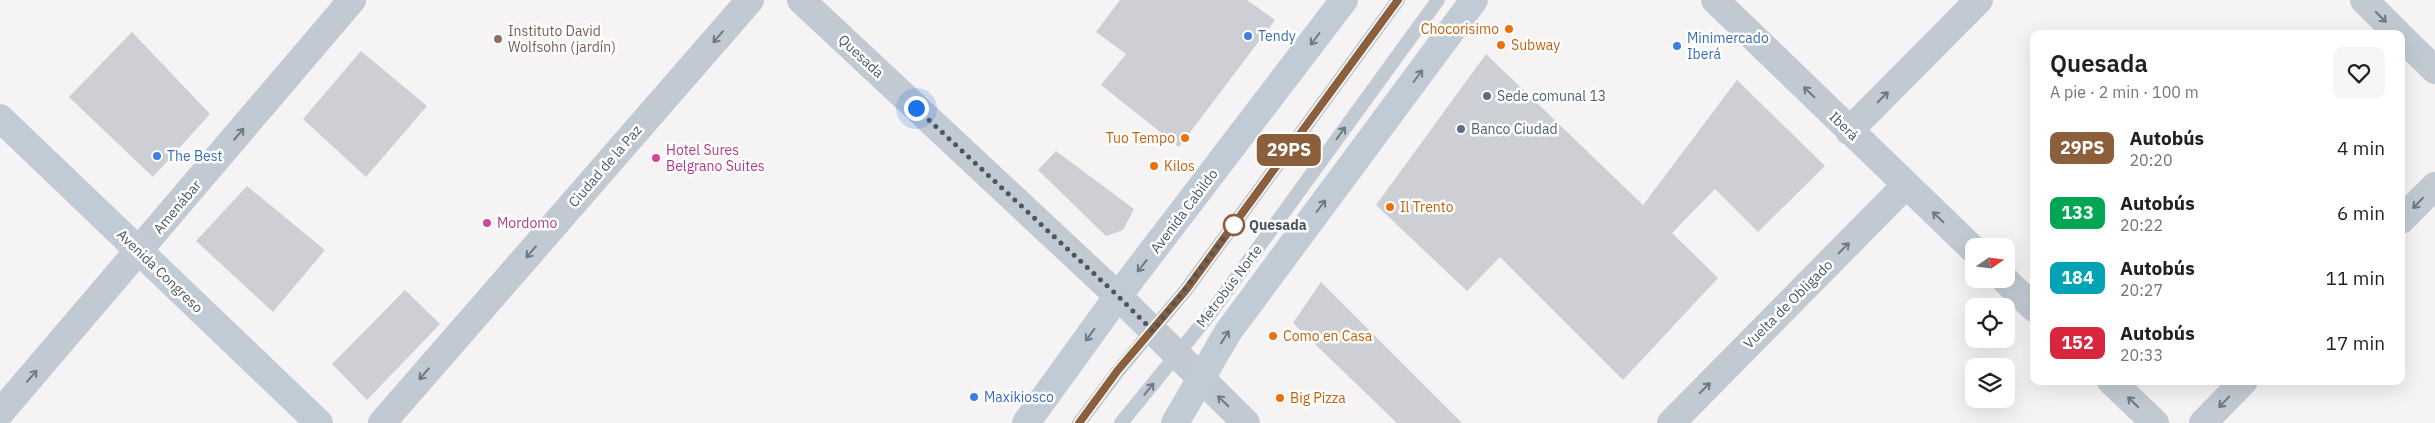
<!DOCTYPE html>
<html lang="es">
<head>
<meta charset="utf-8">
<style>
  :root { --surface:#fff; --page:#f6f6f6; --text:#202124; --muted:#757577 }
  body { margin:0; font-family:"IBM Plex Sans",sans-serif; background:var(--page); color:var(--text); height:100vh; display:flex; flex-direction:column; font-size:19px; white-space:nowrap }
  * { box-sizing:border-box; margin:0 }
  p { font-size:16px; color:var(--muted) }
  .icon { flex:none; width:28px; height:28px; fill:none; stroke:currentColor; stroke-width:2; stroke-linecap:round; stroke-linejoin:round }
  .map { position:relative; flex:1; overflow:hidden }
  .panel { position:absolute; left:2030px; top:30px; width:375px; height:355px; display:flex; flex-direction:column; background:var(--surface); border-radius:10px; box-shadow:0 5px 20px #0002 }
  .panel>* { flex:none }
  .badge { padding:0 10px; border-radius:8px; font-size:18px; line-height:32px }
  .needle { width:32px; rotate:76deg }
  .controls { position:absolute; left:1965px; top:238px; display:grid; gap:10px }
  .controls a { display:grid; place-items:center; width:50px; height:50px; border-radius:10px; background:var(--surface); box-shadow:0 5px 20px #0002; font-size:25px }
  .you { position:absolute; width:25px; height:25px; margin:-12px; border:4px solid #fff; border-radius:50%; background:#1a73e8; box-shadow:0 0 0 8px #1a73e833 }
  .map>.badge { position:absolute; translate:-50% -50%; box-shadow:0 0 0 2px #fff }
  .round { display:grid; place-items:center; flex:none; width:52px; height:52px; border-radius:10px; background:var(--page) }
  .summary { display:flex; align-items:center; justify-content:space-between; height:85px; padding:0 20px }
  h1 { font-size:24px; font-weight:600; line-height:38px }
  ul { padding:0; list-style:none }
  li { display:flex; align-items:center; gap:15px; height:65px; padding:0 20px }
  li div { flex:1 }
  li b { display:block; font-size:19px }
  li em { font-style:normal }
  li .badge { min-width:55px; font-weight:700; text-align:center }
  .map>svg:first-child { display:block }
  .building { fill:#cdcfd5 }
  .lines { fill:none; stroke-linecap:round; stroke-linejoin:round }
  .lane { stroke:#c1cad2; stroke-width:14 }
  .street { stroke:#c1cad2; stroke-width:28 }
  .secondary { stroke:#c1cbd6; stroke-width:28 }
  .oneway { stroke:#6e7983 }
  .oneway2 { stroke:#6e7984 }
  .line-casing { stroke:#fff; stroke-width:11 }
  .line { stroke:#8b5e3c; stroke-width:8 }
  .walk { stroke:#4a5661; stroke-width:5; stroke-dasharray:0 9 }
  .food-dot { fill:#e8710a; stroke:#fff; stroke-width:2 }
  .shop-dot { fill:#3f7fe0; stroke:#fff; stroke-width:2 }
  .education-dot { fill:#8d6e63; stroke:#fff; stroke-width:2 }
  .service-dot { fill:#5c6f8a; stroke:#fff; stroke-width:2 }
  .hotel-dot { fill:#d1479c; stroke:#fff; stroke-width:2 }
  .stop-dot { fill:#fff; stroke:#8b5e3c; stroke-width:2.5 }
  .labels { text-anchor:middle; stroke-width:5; stroke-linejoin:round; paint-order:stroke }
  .food-label { font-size:14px; fill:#c56008; stroke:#fff; text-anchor:start }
  .education-label { font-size:14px; fill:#785e54; stroke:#fff; text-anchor:start }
  .shop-label { font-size:14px; fill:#366cbe; stroke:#fff; text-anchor:start }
  .street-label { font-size:14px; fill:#4a5661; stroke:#fff }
  .service-label { font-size:14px; fill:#4e5e75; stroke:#fff; text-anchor:start }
  .hotel-label { font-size:14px; fill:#b23c85; stroke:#fff; text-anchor:start }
  .stop-label { font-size:14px; font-weight:bold; fill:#4a5661; stroke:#fff; text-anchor:start }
</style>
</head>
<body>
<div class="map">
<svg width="2435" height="423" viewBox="0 0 2435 423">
  <rect width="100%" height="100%" fill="#f5f3f3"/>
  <path class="building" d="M1120,0H1247L1275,20L1179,147L1101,85L1126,54L1096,32Z
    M132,32L210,114L153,177L69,97Z
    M361,51L427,106L366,177L303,119Z
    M1486,54L1643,205L1737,80L1825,166L1758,232L1715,189L1672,233L1718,278L1623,380L1500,257L1467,291L1376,205Z
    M1056,151L1134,209L1123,230L1106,236L1038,170Z
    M247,186L325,250L273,312L196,241Z
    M1321,282L1462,423H1397L1293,323Z
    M405,290L440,324L367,400L332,364Z"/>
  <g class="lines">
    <path class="lane" d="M1079,423L1119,370L1186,290L1398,0
      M1121,423L1210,314L1438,0"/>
    <path class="street" d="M801,0L1118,296L1246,423
      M1715,0L1974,250
      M2364,0L2398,34
      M2401,37L2435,70
      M1849,131L1979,0
      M2401,220L2435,186
      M2004,279L2034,308
      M2111,381L2155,423
      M0,413L352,0
      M382,423L750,0
      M1671,423L1906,185
      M2203,423L2244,381"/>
    <path class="secondary" d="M0,118L319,423
      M1026,423L1118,296L1344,0
      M1175,423L1228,332L1474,0"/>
  </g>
  <defs><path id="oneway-shaft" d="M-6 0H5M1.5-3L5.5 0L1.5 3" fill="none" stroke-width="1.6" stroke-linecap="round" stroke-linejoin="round" transform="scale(1.25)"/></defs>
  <g class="oneway">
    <use href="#oneway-shaft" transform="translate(2381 17) rotate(45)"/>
    <use href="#oneway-shaft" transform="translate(718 37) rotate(131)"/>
    <use href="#oneway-shaft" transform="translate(1809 92) rotate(-136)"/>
    <use href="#oneway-shaft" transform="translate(1883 97) rotate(-45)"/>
    <use href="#oneway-shaft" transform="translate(1341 133) rotate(-54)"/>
    <use href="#oneway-shaft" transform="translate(239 134) rotate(-50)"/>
    <use href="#oneway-shaft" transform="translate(2418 203) rotate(134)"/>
    <use href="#oneway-shaft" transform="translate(1938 217) rotate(-136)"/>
    <use href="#oneway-shaft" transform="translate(1844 248) rotate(-45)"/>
    <use href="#oneway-shaft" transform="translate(531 252) rotate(131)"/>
    <use href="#oneway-shaft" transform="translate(424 374) rotate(131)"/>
    <use href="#oneway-shaft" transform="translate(32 376) rotate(-49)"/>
    <use href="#oneway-shaft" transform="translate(1705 388) rotate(-45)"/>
    <use href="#oneway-shaft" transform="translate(1149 389) rotate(-51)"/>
    <use href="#oneway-shaft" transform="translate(1223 401) rotate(-136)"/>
    <use href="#oneway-shaft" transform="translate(2133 402) rotate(-136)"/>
    <use href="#oneway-shaft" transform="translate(2224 402) rotate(134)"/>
  </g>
  <g class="oneway2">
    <use href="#oneway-shaft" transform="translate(1315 39) rotate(127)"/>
    <use href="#oneway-shaft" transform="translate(1418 76) rotate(-53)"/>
    <use href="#oneway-shaft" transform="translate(1321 206) rotate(-53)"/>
    <use href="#oneway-shaft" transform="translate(1142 266) rotate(129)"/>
    <use href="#oneway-shaft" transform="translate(1090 335) rotate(126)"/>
    <use href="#oneway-shaft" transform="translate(1225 337) rotate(-58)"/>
  </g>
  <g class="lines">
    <g class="line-casing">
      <path id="line" d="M1079,423L1118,370L1186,290L1398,0"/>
    </g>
    <use href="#line" class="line"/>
    <path class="walk" d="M916,108L1118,296L1153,331L1234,225"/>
  </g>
  <g class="food-dot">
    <circle cx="1509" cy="29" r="5"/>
    <circle cx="1501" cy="45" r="5"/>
    <circle cx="1185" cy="138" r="5"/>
    <circle cx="1154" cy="166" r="5"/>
    <circle cx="1390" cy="207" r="5"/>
    <circle cx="1273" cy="336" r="5"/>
    <circle cx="1280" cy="398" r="5"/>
  </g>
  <g class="shop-dot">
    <circle cx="1248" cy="36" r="5"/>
    <circle cx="1677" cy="46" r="5"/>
    <circle cx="157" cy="156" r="5"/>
    <circle cx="974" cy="397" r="5"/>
  </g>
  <circle class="education-dot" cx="498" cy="39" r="5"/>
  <g class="service-dot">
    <circle cx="1487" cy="96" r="5"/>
    <circle cx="1461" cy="129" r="5"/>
  </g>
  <g class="hotel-dot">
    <circle cx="656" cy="158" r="5"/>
    <circle cx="487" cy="223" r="5"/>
  </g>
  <circle class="stop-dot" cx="1234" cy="225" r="10"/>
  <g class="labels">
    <g class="food-label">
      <text x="1499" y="34" text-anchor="end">Chocorisimo</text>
      <text x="1511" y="50">Subway</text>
      <text x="1175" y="143" text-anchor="end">Tuo Tempo</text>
      <text x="1164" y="171">Kilos</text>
      <text x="1400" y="212">Il Trento</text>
      <text x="1283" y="341">Como en Casa</text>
      <text x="1290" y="403">Big Pizza</text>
    </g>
    <g class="education-label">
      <text x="508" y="36">Instituto David<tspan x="508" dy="16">Wolfsohn (jardín)</tspan></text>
    </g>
    <g class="shop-label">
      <text x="1258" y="41">Tendy</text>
      <text x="1687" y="43">Minimercado<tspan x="1687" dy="16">Iberá</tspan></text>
      <text x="167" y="161">The Best</text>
      <text x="984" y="402">Maxikiosco</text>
    </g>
    <g class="street-label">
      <text transform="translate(861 56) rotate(43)" y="5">Quesada</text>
      <text transform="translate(1844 126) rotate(44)" y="5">Iberá</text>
      <text transform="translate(605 166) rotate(-49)" y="5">Ciudad de la Paz</text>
      <text transform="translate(177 207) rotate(-50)" y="5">Amenábar</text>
      <text transform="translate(1184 211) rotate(-53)" y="5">Avenida Cabildo</text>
      <text transform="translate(160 271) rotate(44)" y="5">Avenida Congreso</text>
      <text transform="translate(1229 286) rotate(-53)" y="5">Metrobús Norte</text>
      <text transform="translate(1788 304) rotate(-45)" y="5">Vuelta de Obligado</text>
    </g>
    <g class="service-label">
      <text x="1497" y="101">Sede comunal 13</text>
      <text x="1471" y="134">Banco Ciudad</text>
    </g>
    <g class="hotel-label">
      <text x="666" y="155">Hotel Sures<tspan x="666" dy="16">Belgrano Suites</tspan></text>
      <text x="497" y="228">Mordomo</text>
    </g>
    <g class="stop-label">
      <text x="1249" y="230">Quesada</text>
    </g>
  </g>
</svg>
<div class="controls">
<a><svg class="needle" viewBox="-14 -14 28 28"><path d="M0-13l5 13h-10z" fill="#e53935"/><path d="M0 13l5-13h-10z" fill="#757577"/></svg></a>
<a><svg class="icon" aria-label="locate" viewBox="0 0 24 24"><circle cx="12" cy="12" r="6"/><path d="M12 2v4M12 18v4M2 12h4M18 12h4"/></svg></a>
<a><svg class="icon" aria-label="layers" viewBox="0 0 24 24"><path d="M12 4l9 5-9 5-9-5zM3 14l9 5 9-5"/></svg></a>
</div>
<div class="you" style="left:916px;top:108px"></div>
<b class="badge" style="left:1289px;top:150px;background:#8b5e3c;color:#fff">29PS</b>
<section class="panel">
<div class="summary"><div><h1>Quesada</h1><p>A pie · 2 min · 100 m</p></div><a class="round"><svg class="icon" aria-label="heart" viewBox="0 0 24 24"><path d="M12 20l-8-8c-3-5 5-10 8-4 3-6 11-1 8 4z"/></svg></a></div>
<ul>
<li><span class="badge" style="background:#8b5e3c;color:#fff">29PS</span><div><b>Autobús</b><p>20:20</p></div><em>4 min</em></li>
<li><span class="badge" style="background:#00a651;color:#fff">133</span><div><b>Autobús</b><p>20:22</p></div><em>6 min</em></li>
<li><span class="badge" style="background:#00a3b4;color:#fff">184</span><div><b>Autobús</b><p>20:27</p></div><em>11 min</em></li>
<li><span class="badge" style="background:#d7263d;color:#fff">152</span><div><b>Autobús</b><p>20:33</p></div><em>17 min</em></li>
</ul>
</section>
</div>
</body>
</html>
